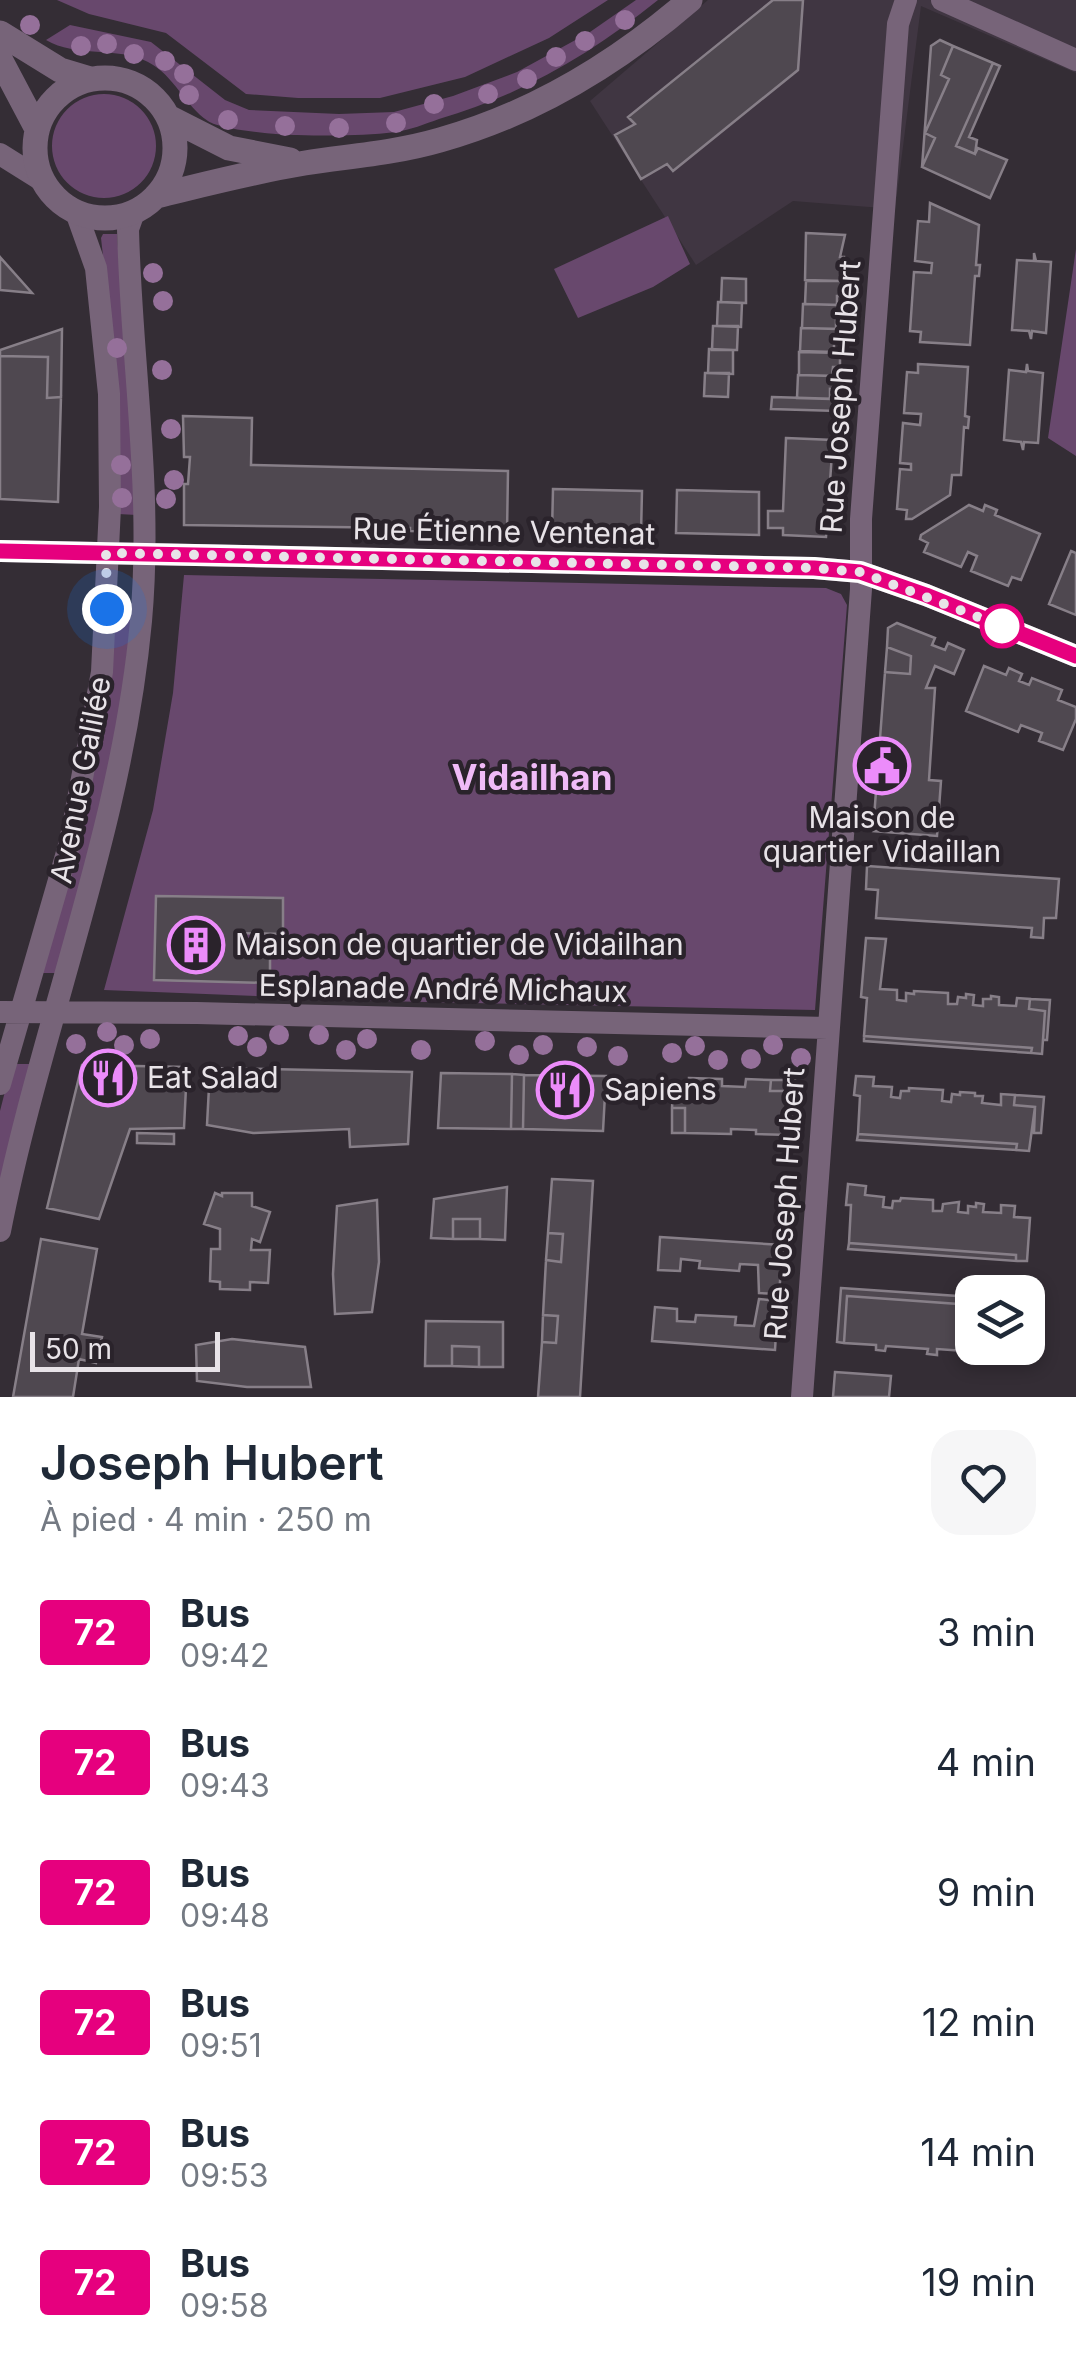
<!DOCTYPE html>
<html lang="fr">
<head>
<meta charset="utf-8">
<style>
  :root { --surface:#fff; --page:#f6f6f7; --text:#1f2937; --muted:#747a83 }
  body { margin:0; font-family:Inter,sans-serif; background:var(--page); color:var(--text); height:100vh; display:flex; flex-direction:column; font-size:38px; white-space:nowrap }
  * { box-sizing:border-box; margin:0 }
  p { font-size:32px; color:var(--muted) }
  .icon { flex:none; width:55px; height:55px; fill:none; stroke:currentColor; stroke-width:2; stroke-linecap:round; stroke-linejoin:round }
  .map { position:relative; height:1397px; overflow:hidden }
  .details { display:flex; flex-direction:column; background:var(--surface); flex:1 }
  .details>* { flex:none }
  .badge { padding:0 20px; border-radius:8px; font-size:35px; line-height:65px }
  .fabs { position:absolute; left:955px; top:1275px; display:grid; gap:20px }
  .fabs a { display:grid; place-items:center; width:90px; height:90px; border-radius:20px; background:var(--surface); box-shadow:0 5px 15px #0003; font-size:50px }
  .scale { position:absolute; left:30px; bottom:25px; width:190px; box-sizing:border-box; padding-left:10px; border:5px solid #e8e3e8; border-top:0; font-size:28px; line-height:35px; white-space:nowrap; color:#e8e3e8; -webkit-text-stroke:8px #2a232b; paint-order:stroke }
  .you { position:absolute; width:50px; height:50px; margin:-25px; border:8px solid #fff; border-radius:50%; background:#1a73e8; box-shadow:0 0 0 15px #1a73e833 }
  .map>.badge { position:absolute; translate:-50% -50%; box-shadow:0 0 0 5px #fff }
  .round { display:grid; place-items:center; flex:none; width:105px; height:105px; border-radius:30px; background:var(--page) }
  .overview { display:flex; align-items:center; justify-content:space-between; height:170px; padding:0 40px }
  h1 { font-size:48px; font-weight:600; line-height:75px }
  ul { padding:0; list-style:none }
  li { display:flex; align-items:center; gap:30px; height:130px; padding:0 40px }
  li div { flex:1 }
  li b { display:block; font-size:38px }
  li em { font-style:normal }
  li .badge { min-width:110px; font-weight:700; text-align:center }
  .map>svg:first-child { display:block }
  .built { fill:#403642 }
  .green { fill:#68486d }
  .building { fill:#4f4850; stroke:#877f88; stroke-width:2.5 }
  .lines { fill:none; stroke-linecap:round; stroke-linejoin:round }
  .minor { stroke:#776479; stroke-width:22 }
  .tertiary { stroke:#776479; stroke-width:25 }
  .tree { fill:#95709a }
  .line-casing { stroke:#fff; stroke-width:22 }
  .line { stroke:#e6007e; stroke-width:15 }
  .walk { stroke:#e8e3e8; stroke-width:10; stroke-dasharray:0 18 }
  .stop-dot { fill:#fff; stroke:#e6007e; stroke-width:5 }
  .labels { text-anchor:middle; stroke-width:9; stroke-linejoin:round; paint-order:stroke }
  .street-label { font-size:30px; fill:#e8e3e8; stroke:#2a232b }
  .poi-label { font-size:30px; fill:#e8e3e8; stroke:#2a232b; text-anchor:start }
  .quarter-label { font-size:35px; font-weight:bold; fill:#f0bbf7; stroke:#2a232b }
</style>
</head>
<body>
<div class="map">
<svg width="1076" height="1397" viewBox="0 0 1076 1397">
  <rect width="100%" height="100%" fill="#342d35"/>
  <path class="built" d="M708,0H1076V73L921,6L895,209L793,201L696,265L590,101Z"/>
  <path class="green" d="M57,0H608L549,38L465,77L380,98H298L246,94L166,33L89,14Z
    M636,0H658C591,54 522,95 439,119C425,124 410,130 396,132C363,136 330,136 297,135C279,135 221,130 208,121C185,106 174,75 148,62C117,46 76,58 46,40L70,25L151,42L225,100L249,110L339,114L394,112L453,96L517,72L590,32Z
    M52 146a52 52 0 1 1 104 0a52 52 0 1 1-104 0Z
    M668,216L690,264L653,287L578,318L554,269Z
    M103,234H117L137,515L118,514L113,346L101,238Z
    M1076,249V456L1048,438Z
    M184,575L826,588L841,594L847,605L815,1010L380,1001L104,990L153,810L173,693Z
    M113,613L132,614L116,743L58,973H39Z
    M12,1064H32L0,1194V1111Z"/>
  <path class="building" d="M773,0H803L798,70L673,171L667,164L641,179L615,135L635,124L628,117Z
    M940,40L953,46L941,75L949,79L925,133L935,138L922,167L931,46Z
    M953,46L993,63L956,146L975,154L978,148L1007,160L990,198L922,167L935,138L925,133L949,79L941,75Z
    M993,63L1000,66L969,137L977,140L975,154L956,146Z
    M930,203L979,225L976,265H980L979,276H975L970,345L920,342L921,332L910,331L914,272L931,273L932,263L915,261L918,221L929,222Z
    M806,233L845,235L840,257H844L843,281L805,280Z
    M1034,253L1036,261L1051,262L1046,333L1032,331L1031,339L1029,331L1012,330L1017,260L1034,261Z
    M0,257L32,293L0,290Z
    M722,278L746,279V303L721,302Z
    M806,281H843L842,296H837V305L805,304Z
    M718,302L742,303L741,327L717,326Z
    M803,304L842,305L841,319H836V329L802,328Z
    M713,326H738L737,350H712Z
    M801,328L841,329V344L834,343V352L800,351Z
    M62,329L61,397L47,398L48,357L0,356V350Z
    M709,349L733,350V374L708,373Z
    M799,352L840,353V367H833L832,376L799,375Z
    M0,356L48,357L47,398L61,397L58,502L0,499Z
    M918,364L968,367L965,416L969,417L968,428L964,427L961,475H952L950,495L912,519H906L907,510L897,509L900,469L911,470V464L900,463L903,423L920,425L921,414L904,413L907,372L918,373Z
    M1027,364L1028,371L1043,373L1038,443L1024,442L1023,450L1021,442L1004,440L1009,370L1026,372Z
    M705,373H729L728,397L704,396Z
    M798,375L839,376V390L830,389V399L797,398Z
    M772,397L839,399L838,411L771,409Z
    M183,416L252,418L251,465L508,471L507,533L410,531V528L184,525V484H188L190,457H184Z
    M786,438L833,440L826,537L783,535V528H768V511H783Z
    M553,489L642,491L641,534L552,532Z
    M677,490L759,492V535L676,533Z
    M969,505L983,511L985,505L997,510L995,515L1040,534L1021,580L1012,577L1008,586L971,571L977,556L968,552L961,567L924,552L928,543L920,539L921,535Z
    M1071,551L1076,553V615L1049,604Z
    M897,623L935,638L932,645L945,650L948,643L964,650L954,674L935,666L926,688H935L929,780L941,781L937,836L873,831L885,672L910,674L911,656L887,647L888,628Z
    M887,647L911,656L910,674L885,672Z
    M984,666L1006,675L1009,668L1022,674L1019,681L1029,685L1032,678L1062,690L1058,700L1076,707V719L1063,750L1039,741L1042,733L1021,725L1018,732L966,711Z
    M867,866L1059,879L1056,918H1044L1043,938L1031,937L1032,928L876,918L878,890L866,889Z
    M156,896L283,898V934L237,933V956H270V983L154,980Z
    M866,938L886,939L880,989L897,990V1000L906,1001V993L914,994V991L948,993V1004H957L958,997L966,998V994L974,995L973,1005L983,1006V999H991V996L999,997V1005L1016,1006L1017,998L1030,999L1029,1009L1045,1011L1042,1054L1031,1053L1032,1048L864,1036L867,998L861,997Z
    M1030,999L1050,1000L1047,1040H1043L1045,1011L1029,1009Z
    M864,1036L1032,1048L1031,1053L864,1041Z
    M82,1065L187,1067L184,1128L130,1129L99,1219L47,1208Z
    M210,1068L412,1072L408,1144L350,1147L349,1129L253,1133L207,1125Z
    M441,1073L512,1074L511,1129L438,1128Z
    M512,1074L524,1075L523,1129H511Z
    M524,1075L606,1076L603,1131L523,1129Z
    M856,1076L874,1077L873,1086L892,1087L891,1097L900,1098L901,1091H909V1088L943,1090L942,1101L951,1102L952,1094L960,1095V1092L975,1093V1096H983L982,1103L1001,1105V1094L1015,1095L1014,1105L1035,1107L1029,1151L1016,1150L1017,1144L858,1134L860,1096L854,1095Z
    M689,1078L722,1079V1086L745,1087L746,1079L771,1080L770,1091H794L791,1135L756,1134V1130L731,1129V1134L685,1133V1108H672L673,1088H689Z
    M771,1080H795L794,1091H770Z
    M1015,1095L1044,1097L1041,1133H1034L1035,1107L1014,1105Z
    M672,1108H685V1133H672Z
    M137,1133L174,1134V1144L137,1143Z
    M858,1134L1017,1144L1016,1150L857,1140Z
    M552,1179L593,1181L580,1397H538L542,1342L556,1343L558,1316L543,1315L546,1260L561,1262L563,1234L548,1233Z
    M848,1184L866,1186L865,1195L884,1197L883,1207L892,1208L893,1201H900L901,1198L933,1200V1211H942L943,1204L959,1202L958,1212L968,1213V1206L976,1207V1203L984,1204L983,1212L1001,1213V1205L1015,1206L1014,1217L1030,1218L1027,1261H1016V1255L849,1243L851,1205H846Z
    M507,1187L505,1240L480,1239V1219H453V1239L431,1238L434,1199Z
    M215,1193L222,1196V1193H252V1206L270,1212L260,1242L252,1239L251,1250H270L268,1283L250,1282V1290L220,1289V1282L210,1281L211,1249H220V1229L204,1224Z
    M377,1200L379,1262L372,1312L335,1314L333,1274L337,1206Z
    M453,1219H480V1239H453Z
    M548,1233L563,1234L561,1262L546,1260Z
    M660,1237L783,1245L779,1294L759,1293L758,1265L740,1264L739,1271L699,1268L700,1261L681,1259L680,1271L658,1270Z
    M41,1239L97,1249L82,1334L102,1337L96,1363L79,1359L73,1397H13Z
    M849,1243L1016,1255V1261L848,1249Z
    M841,1288L972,1297V1305L847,1296L844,1343L837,1342Z
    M847,1296L972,1305V1348H1022L1021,1355L989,1353V1358H979V1352L937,1349V1355L927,1354L928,1349L886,1346L885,1351L876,1350V1345L844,1343Z
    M759,1299L778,1301L775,1350L652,1341L655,1307L677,1309V1321L695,1322L696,1315L736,1317L735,1325L754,1326Z
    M543,1315L558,1316L556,1343L542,1342Z
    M426,1321L503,1322V1367H479V1347L452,1346V1366H425Z
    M232,1339L305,1347L311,1387H247L197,1381L196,1345Z
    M452,1346L479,1347V1367L452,1366Z
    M835,1372L891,1376L889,1397H833Z"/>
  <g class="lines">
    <path class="minor" d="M942,0L1076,60
      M0,154L43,181
      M0,551L814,568L860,572L926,595L1076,656
      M0,1012L197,1013L828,1028
      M0,1084L70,842L102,672L110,507L109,394L96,268L76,212
      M0,1231C40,1026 122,831 141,621C153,489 131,360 128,229L134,212
      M802,1397L861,589V519L891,117L898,24L906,0"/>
    <path class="tertiary" d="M0,33L60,70L90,79
      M0,59L37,129
      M35 148a70 70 0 1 1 140 0a70 70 0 1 1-140 0Z
      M168,117L229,148L290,160
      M156,196C206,184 255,171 305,163C350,156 395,153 440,140C533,114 617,63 690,0"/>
  </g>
  <g class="tree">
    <circle cx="625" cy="20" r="10"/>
    <circle cx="30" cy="25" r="10"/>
    <circle cx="585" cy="41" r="10"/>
    <circle cx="107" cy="44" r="10"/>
    <circle cx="81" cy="46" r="10"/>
    <circle cx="134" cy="54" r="10"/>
    <circle cx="556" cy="57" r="10"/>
    <circle cx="165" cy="61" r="10"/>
    <circle cx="184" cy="74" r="10"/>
    <circle cx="527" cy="79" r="10"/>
    <circle cx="488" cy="94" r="10"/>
    <circle cx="189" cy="95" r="10"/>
    <circle cx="434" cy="104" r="10"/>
    <circle cx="228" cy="120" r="10"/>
    <circle cx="396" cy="123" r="10"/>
    <circle cx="285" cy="126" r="10"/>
    <circle cx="339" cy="128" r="10"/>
    <circle cx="153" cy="273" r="10"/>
    <circle cx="163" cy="301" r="10"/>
    <circle cx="117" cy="348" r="10"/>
    <circle cx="162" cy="370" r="10"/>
    <circle cx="171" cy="429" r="10"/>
    <circle cx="121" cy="465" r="10"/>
    <circle cx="174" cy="480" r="10"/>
    <circle cx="122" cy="498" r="10"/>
    <circle cx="166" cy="499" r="10"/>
    <circle cx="107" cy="1032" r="10"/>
    <circle cx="279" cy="1035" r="10"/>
    <circle cx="319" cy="1035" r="10"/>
    <circle cx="238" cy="1036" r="10"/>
    <circle cx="150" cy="1039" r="10"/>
    <circle cx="367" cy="1039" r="10"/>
    <circle cx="485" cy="1041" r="10"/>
    <circle cx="76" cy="1044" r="10"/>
    <circle cx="124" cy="1045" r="10"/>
    <circle cx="543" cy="1045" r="10"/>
    <circle cx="773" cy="1045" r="10"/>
    <circle cx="695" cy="1046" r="10"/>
    <circle cx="257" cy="1047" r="10"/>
    <circle cx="587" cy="1047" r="10"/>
    <circle cx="346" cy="1050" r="10"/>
    <circle cx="421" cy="1050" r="10"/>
    <circle cx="672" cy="1053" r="10"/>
    <circle cx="519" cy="1055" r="10"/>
    <circle cx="618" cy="1056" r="10"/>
    <circle cx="801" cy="1058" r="10"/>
    <circle cx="751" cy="1059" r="10"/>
    <circle cx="718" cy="1060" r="10"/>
  </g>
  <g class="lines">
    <g class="line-casing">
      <path id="line" d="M0,551L814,568L860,572L926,595L1076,656"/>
    </g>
    <use href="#line" class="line"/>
    <path class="walk" d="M107,609L106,553L814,568L860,572L1002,626"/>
  </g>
  <defs>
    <g id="civic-ring" transform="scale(2.875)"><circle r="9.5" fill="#2a232b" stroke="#ec8cfa" stroke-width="1.5"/><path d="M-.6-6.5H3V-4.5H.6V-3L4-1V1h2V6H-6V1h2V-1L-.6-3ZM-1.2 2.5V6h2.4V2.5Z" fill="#ec8cfa"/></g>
    <g id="building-ring" transform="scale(2.875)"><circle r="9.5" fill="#2a232b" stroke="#ec8cfa" stroke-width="1.5"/><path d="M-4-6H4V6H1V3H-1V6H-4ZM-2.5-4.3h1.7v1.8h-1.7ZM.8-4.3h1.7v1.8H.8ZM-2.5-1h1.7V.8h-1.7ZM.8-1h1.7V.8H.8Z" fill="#ec8cfa"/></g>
    <g id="restaurant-ring" transform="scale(2.875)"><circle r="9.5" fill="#2a232b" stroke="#ec8cfa" stroke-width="1.5"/><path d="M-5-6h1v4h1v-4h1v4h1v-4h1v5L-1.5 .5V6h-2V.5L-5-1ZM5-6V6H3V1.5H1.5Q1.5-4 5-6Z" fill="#ec8cfa"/></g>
  </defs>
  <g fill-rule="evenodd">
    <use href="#civic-ring" x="882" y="766"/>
    <use href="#building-ring" x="196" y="945"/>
    <use href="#restaurant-ring" x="108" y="1078"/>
    <use href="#restaurant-ring" x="565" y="1090"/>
  </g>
  <circle class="stop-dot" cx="1002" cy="626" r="20"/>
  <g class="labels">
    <g class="street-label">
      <text transform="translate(841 397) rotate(-86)" y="10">Rue Joseph Hubert</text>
      <text transform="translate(504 532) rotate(1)" y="10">Rue Étienne Ventenat</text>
      <text transform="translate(81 780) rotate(-79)" y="10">Avenue Galilée</text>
      <text transform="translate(443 989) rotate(1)" y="10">Esplanade André Michaux</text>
      <text transform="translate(785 1204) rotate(-86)" y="10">Rue Joseph Hubert</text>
    </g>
    <g class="poi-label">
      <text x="882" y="828" text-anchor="middle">Maison de<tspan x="882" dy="34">quartier Vidaillan</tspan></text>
      <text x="235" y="955">Maison de quartier de Vidailhan</text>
      <text x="147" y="1088">Eat Salad</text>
      <text x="604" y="1100">Sapiens</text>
    </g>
    <g class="quarter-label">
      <text x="532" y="790">Vidailhan</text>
    </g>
  </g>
</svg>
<div class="fabs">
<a><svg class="icon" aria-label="layers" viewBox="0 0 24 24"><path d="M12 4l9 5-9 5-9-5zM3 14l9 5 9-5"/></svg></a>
</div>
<div class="scale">50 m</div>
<div class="you" style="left:107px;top:609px"></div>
</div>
<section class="details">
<div class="overview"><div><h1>Joseph Hubert</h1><p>À pied · 4 min · 250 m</p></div><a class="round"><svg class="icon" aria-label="heart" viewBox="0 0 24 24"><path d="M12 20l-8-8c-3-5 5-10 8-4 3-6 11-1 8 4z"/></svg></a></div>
<ul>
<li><span class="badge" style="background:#e6007e;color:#fff">72</span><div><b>Bus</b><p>09:42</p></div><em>3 min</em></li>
<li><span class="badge" style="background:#e6007e;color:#fff">72</span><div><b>Bus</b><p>09:43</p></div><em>4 min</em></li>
<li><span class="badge" style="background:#e6007e;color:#fff">72</span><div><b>Bus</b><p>09:48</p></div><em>9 min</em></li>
<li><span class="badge" style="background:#e6007e;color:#fff">72</span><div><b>Bus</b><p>09:51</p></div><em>12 min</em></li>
<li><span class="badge" style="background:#e6007e;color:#fff">72</span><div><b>Bus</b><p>09:53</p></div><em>14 min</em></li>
<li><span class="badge" style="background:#e6007e;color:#fff">72</span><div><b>Bus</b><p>09:58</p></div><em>19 min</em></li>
</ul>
</section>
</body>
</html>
